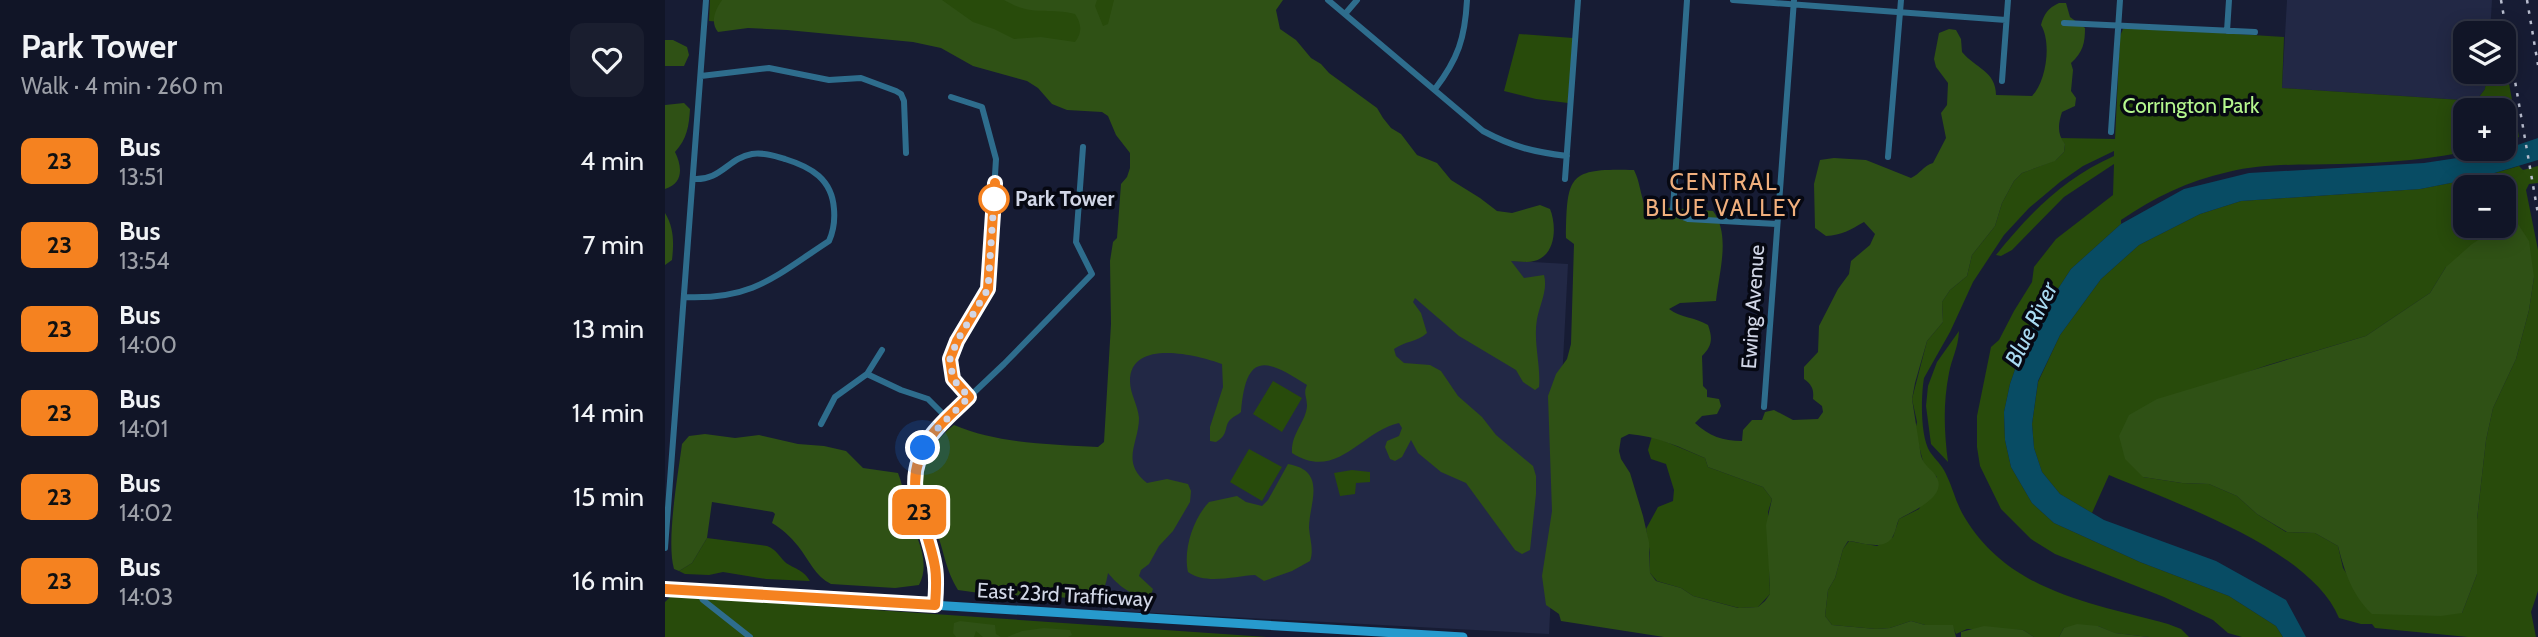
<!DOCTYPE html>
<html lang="en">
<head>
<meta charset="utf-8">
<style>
  :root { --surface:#111527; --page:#1a1e2f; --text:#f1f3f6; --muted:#9c9fa7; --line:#303444 }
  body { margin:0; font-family:Cabin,sans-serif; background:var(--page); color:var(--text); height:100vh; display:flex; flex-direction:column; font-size:26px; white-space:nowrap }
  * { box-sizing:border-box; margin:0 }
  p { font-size:23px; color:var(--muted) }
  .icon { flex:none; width:38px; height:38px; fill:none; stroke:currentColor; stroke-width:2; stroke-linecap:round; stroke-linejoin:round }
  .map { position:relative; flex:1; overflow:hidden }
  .panel { display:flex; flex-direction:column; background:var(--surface); width:665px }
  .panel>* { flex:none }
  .badge { padding:0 14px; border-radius:10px; font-size:24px; line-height:46px }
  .buttons { position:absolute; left:1788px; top:21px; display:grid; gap:14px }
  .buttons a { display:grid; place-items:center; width:63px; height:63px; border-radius:14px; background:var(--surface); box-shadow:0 4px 18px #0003,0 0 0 2px var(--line); font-size:35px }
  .you { position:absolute; width:35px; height:35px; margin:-18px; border:5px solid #fff; border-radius:50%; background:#1a73e8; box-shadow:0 0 0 10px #1a73e833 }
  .map>.badge { position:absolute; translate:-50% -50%; box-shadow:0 0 0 4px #fff }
  .round { display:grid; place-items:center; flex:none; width:74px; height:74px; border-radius:14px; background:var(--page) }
  .overview { display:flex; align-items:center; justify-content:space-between; height:119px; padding:0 21px }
  h1 { font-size:33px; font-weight:800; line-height:52px }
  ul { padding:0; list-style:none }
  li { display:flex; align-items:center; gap:21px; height:84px; padding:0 21px }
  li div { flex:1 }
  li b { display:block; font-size:26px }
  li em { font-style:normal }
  li .badge { min-width:77px; font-weight:700; text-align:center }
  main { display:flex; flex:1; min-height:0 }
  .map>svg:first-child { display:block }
  .built { fill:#222845 }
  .green { fill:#284b0b; fill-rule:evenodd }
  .forest { fill:#2f5115; fill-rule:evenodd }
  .water { fill:#084c64 }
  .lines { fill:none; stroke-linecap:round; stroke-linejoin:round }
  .minor { stroke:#2e6d8d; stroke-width:6 }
  .secondary { stroke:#279acd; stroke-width:9 }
  .rail { stroke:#b9becf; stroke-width:2.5; stroke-dasharray:3.5 7; stroke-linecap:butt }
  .line-casing { stroke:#fff; stroke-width:16 }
  .line { stroke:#f58220; stroke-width:10 }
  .walk { stroke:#d1d6e6; stroke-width:7; stroke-dasharray:0 12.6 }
  .stop-dot { fill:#fff; stroke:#f58220; stroke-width:3.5 }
  .labels { text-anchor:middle; stroke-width:7; stroke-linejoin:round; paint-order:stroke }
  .park-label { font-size:21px; fill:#b5f78e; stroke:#060812 }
  .stop-label { font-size:21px; font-weight:bold; fill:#d1d6e6; stroke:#060812; text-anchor:start }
  .street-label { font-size:21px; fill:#d1d6e6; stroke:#060812 }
  .neighbourhood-label { font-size:23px; letter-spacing:2px; fill:#f0af7d; stroke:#060812 }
  .water-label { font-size:23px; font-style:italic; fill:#a9daf1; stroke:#060812 }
</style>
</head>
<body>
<main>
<section class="panel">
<div class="overview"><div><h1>Park Tower</h1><p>Walk · 4 min · 260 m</p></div><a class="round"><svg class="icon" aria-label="heart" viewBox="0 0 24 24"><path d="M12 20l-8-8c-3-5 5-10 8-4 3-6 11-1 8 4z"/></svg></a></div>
<ul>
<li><span class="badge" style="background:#f58220;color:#111">23</span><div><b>Bus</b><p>13:51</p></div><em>4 min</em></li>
<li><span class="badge" style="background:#f58220;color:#111">23</span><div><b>Bus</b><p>13:54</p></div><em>7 min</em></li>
<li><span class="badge" style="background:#f58220;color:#111">23</span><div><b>Bus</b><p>14:00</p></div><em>13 min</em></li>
<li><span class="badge" style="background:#f58220;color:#111">23</span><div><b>Bus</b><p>14:01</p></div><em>14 min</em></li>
<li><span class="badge" style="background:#f58220;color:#111">23</span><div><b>Bus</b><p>14:02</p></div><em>15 min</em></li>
<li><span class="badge" style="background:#f58220;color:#111">23</span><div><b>Bus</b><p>14:03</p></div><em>16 min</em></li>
</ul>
</section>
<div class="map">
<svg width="1873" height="637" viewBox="0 0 1873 637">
  <rect width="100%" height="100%" fill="#171c34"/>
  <path class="built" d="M1622,0H1827L1825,33H1801V72H1822L1820,89L1811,101L1617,88Z
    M452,239L903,264L884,634L437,610Z"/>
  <path class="green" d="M45,0H468L460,107L278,39L44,21Z
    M1462,27L1619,37L1617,88L1811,101L1820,89L1822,72H1839V57L1854,137L1839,141V110H1801V149H1814C1769,159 1722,163 1675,164C1638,165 1600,163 1563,172C1523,181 1490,197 1456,220V224L1406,269L1361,338L1345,384L1339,412L1340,440L1346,467L1367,503L1389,523L1475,562L1564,596L1611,626L1618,637H1577L1563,633L1548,620L1499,597L1390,554L1366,539L1336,509L1315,466L1312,447V416L1326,347L1334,340L1349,311L1367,282L1369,267L1391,239L1448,195L1449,164L1399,197L1347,250L1336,256L1331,255C1365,213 1399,178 1449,156V151L1418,166L1395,182L1364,208L1339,235L1308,282L1285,332L1259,378C1256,396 1255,436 1265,452C1270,459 1277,465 1281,474C1288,488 1291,504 1300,518C1345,592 1426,603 1503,624L1516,629L1524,637H1484L1449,633L1433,626L1399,628L1394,637H1369L1358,630L1302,629L1291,634L1287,625H1260L1246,621L1225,628L1211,629L1167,625L1160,616L1163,590L1170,578L1178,549L1184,541L1212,546L1228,537L1234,519L1254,509L1272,477L1259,465L1250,431L1252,422L1247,399L1262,341L1278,322L1277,302L1285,290L1302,276L1307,255L1330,226L1337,203L1349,181L1357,173L1391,160L1399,152L1400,144L1394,138L1450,139L1455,36L1458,29Z
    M854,34L908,38L903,103L871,99L839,91Z
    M1854,166L1858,170L1873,166V183L1864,184L1861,190L1873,250V591L1866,612L1871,637H1803L1710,628L1707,624H1696L1674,618C1646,549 1510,503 1444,475L1427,513L1395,494L1377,472L1369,448L1367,424L1373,382L1395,335L1436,279L1474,245L1535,214L1576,201L1755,189L1816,177ZM1801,187H1839V226H1801ZM1781,267L1869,277L1864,310L1851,359L1828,408L1821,440L1812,519V574L1797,613H1707L1678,568L1673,546L1650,533L1621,532L1592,514L1572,496L1544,484L1517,483L1478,477L1560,380L1603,365L1701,336L1765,293Z
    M1294,331C1293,349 1287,357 1284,373C1278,403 1279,431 1283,462L1266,444L1261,406L1263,386L1272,362Z
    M608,381L637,398L617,432L588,414Z
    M987,436L1040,458L1043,467L1098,487L1107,499L1103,512L1105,594L1093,607L1074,608L1028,596L1016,588L992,581L985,573V553L981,529L993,507L1008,501L1009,490L1001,464L986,459L983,450Z
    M584,449L617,467L597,501L565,482Z
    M687,470L705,472V482L691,483L690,494L675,496L669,473Z
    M42,538L102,546C112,550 113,555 120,562C130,570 137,568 145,581L101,579L58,572L44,575L20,574L14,571L27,563Z
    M6,596L602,637H0V602Z"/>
  <path class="forest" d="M57,0H277L308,22L329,29L349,39L376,37L410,42C418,32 416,23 410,14C382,7 368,17 339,0H432L430,6L438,26L443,24L449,0H618L611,10L615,29L631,40L646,58L656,64L664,73L712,108L718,118L726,128L736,134L752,155L772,163L786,180L815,198L832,211L847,213L875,205L885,209C892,226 891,256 869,261C862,263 853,261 846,261L859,278L879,275C883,290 875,304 872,319C868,342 876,365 874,387L870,390L858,382L851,370L794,336L750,298L748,302L756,313L762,333C752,342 740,341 729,349L731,356L739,363L765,365L776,371L793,396L817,417L831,435L868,466L871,476V494L865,550L857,554L850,550L801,483L776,472L753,453L746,440L737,457L730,461L725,459L720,447L722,441L734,436L737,428L734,423C696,431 672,482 627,453C626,433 641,422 642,406C642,396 638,394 642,385C599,357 581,353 576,412C573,415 569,416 566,419C558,426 565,434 551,442L545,441V427L558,387L557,364C533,355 465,338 465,381C465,394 473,405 474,418C474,443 455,462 482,483L502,479L523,484L526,491L525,502L508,531L494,546L484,564L476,570L474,576L488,589L486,595C467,598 454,586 443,573C441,584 439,594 428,600L368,595L336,596L293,590C280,568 280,555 272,533C268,521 261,510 258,497C251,468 266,443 289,425C334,444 385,444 433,447L439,442L446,324L445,261L448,242L452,238L456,184L462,177L465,168V153L451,135L443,116L437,112L402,110L387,104L373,88L362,81L308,66L276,48L248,42L122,30L83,28L53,32C45,22 50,10 57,0Z
    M1394,3H1401L1405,17L1420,28C1420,43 1418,52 1406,63L1408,70L1406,91L1411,98L1410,106L1397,112C1393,124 1392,134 1400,144L1399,152L1390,161L1357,173L1349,181L1337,203L1330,226L1307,255L1302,276L1285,290L1277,302L1278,322L1262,341L1250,383L1247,399L1256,456C1260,468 1268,469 1272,478C1282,497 1246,512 1234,519C1231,525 1231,531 1228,536C1220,552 1197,542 1183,541L1178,549L1170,578L1163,590L1160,616L1167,625L1211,629L1225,628L1246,621L1260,625H1288L1291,637H999L896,621L894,614L881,605L877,576L887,511L883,396L891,374L902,359L906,344L909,244L901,238C902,175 903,168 969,170C975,182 975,193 980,206L1048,211C1066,235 1054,272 1051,301L1015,303L1004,309C1016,318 1030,317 1043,325C1048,339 1047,346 1037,356L1038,386L1042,390V397L1054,399L1056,406L1052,414L1037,416L1030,423C1044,436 1058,441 1077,441L1078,430L1087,420H1097L1100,412L1109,410L1128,420L1153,419L1158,412L1157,406L1148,399C1149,389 1147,385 1139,379V367L1153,352L1154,326L1173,289L1184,274L1186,261L1205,245L1210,234L1199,222C1185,230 1177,235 1161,236L1150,228L1149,184L1155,160L1169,158L1201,160L1246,178C1255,174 1258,166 1268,163L1281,138L1276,113L1282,105L1283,83L1271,67L1269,59L1274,33L1284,29L1291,30L1296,39L1297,52C1310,68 1331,71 1331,95L1367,96C1381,82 1387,43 1376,25C1379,14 1383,8 1394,3ZM964,434C991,436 1015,447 1040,458L1043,467L1098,487L1107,499L1101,525L1105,586V594L1100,601L1093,607L1073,608L1028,596L1016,588L991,581L985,573L984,542L978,516L965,473L956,459L954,451L956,438Z
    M0,40H8L22,47L24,55L19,66H0Z
    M19,103L25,109C24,126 22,139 10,152C17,166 19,183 0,189V105Z
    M0,213C9,228 9,242 7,260L0,265Z
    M1853,224L1864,241L1869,277L1864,310L1851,359L1828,408L1821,440L1812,519V574L1797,613L1776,616L1707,614C1687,595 1680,573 1673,546L1650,533L1622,532L1592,514L1572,496L1544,484L1517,483L1478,477L1460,459L1454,436L1464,415L1492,399L1701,336L1765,293L1781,267L1807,244L1832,228Z
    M40,434L70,438L94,435L133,444L159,446L181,451L198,468L233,473C236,481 239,491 240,500C241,505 240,511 243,516C252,536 266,563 254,585L230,588L166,584C150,576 144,560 133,546C125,536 117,529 107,523L110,514L108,512L47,502L42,538L27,563L14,571L9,569C1,541 13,475 17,444L24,436Z
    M623,464C663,471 644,503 644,528C645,540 649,550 645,561L627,571L599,581L590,575C571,576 540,585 523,572C518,550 528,519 544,502L572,496L581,502L597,506L603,500Z
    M295,621L330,625L331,634L336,637H318L311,631L309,637H291L288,633L289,623Z
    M1412,624L1433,626L1450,633L1484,637H1394L1399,628Z
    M1319,626L1358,630L1369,637H1296V632Z
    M379,628L405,630L407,635L403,637H342L357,631Z"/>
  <path class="water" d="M1873,138V160L1816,177L1755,189L1576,201L1535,214L1474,245L1436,279L1395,335L1373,381L1367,424L1369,448L1377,472L1395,494L1439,520L1551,561L1621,600L1641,637H1618L1611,626L1564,596L1475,562L1389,523L1367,503L1346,467L1340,440L1339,412L1345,384L1361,338L1406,269L1456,224L1519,189L1584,173L1759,163L1832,152Z"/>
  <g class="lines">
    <path class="minor" d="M663,0L818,131C848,147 869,152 902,156
      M1022,0L1008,209L1013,215L1023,219L1111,224
      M1068,0L1341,20
      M680,14L692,0
      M1399,23L1590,32
      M1562,31L1564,0
      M36,76L104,68L164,80L196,78L231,91L236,94L239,101L241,153
      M1337,81L1343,0
      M770,89C793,59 800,38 802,0
      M286,97L317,107L331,159L323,289L292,341L285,359L288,379L304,397
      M1446,132L1455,0
      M1223,157L1236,0
      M900,179L913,0
      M19,297C88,300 109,277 164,241C169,230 170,221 169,209C167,179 146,167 120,159C109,156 98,152 87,154C63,158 56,181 28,179
      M202,374L236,390L263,399L282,418
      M1099,407L1129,0
      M156,424L170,397L202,374L217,350
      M0,548L41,0
      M33,591L38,600L85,637
      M270,605V568L250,492V474L258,448L267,434L282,418L339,364L427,274L411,242L418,147"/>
    <path class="secondary" d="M0,589L798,637"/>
    <path class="rail" d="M1836,0L1873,214
      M1862,0L1873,65"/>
  </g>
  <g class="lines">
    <g class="line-casing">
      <path id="line" d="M0,589L270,605C271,593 272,579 270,567C262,519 232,484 266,436C276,422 291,410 304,397L288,379L285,359L292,341L323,289L330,183"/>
    </g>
    <use href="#line" class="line"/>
    <path class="walk" d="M258,448L267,434L304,397L288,379L285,359L292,341L323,289L329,199"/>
  </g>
  <circle class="stop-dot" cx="329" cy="199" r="14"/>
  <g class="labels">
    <g class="park-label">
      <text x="1526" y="113">Corrington Park</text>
    </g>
    <g class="stop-label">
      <text x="350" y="206">Park Tower</text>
    </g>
    <g class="street-label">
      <text transform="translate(1088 307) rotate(-86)" y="7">Ewing Avenue</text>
      <text transform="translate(400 595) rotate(3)" y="7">East 23rd Trafficway</text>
    </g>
    <g class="neighbourhood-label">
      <text x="1059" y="190">CENTRAL<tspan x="1059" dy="26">BLUE VALLEY</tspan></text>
    </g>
    <g class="water-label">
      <text transform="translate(1366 324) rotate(-64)" y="8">Blue River</text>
    </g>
  </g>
</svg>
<div class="buttons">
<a><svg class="icon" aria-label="layers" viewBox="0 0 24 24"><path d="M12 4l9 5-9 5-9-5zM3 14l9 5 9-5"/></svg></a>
<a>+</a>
<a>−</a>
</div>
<div class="you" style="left:258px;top:448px"></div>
<b class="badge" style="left:254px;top:512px;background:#f58220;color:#111">23</b>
</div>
</main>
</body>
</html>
